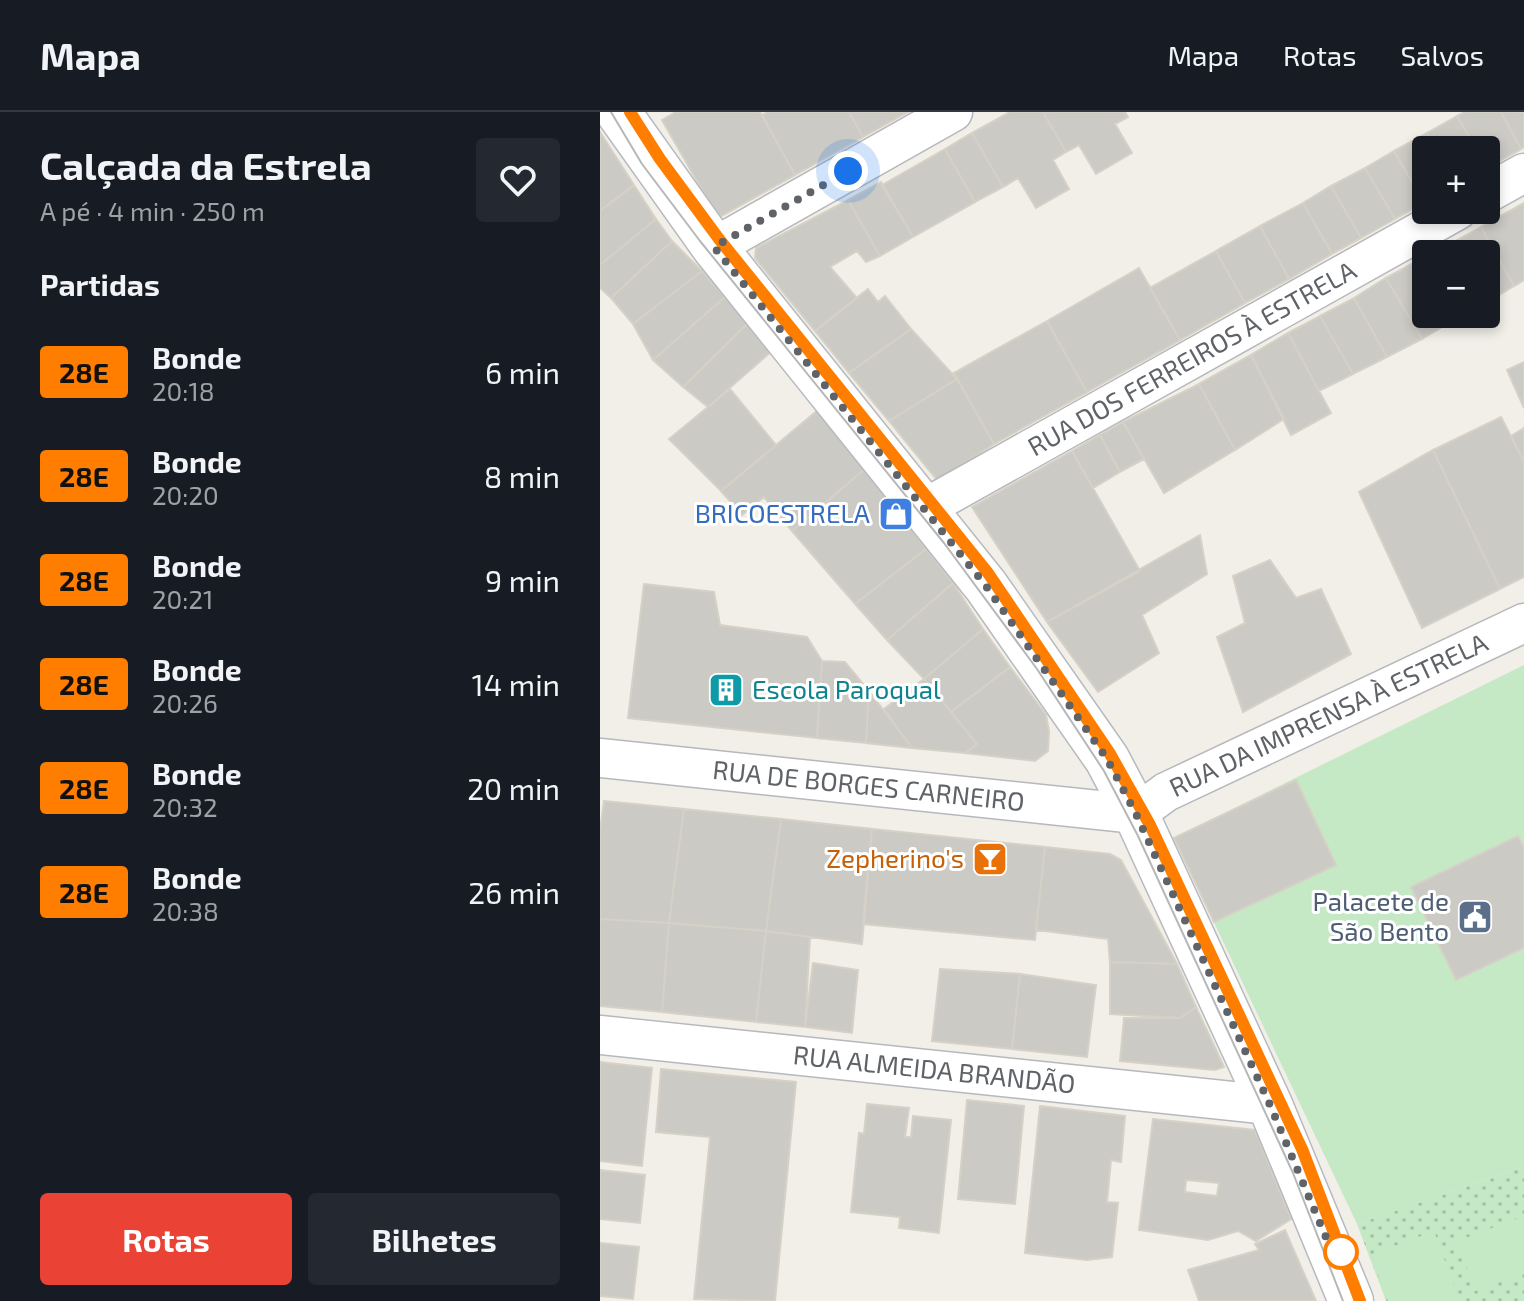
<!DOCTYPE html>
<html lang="pt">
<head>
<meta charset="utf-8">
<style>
  :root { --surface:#171b24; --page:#242831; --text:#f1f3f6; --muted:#9ea1a6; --line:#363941; --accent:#ea4335 }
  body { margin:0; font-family:"Exo 2",sans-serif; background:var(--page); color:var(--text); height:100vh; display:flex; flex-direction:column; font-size:30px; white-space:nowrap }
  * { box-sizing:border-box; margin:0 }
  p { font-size:26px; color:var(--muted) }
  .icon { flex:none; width:44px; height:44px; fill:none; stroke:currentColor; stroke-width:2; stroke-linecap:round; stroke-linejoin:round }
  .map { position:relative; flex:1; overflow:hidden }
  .sheet { display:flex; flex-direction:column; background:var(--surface); width:600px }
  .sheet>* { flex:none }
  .badge { padding:0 16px; border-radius:6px; font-size:28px; line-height:52px }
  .fabs { position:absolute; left:812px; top:24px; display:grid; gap:16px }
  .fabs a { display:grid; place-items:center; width:88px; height:88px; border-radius:8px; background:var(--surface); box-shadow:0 4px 12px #0003; font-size:40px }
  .you { position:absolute; width:40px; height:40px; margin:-20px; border:6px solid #fff; border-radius:50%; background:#1a73e8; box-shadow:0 0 0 12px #1a73e833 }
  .map>.badge { position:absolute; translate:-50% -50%; box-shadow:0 0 0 4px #fff }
  h2 { padding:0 40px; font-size:30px; line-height:72px }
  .round { display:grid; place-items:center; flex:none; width:84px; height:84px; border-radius:8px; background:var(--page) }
  .headline { display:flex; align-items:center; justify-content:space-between; height:136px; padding:0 40px }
  h1 { font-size:38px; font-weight:700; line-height:60px }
  .cta { display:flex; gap:16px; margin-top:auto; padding:16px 40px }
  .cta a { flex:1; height:92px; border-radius:8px; background:var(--accent); color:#fff; font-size:32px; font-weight:700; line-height:92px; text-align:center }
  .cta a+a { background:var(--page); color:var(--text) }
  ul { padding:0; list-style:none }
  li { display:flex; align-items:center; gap:24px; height:104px; padding:0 40px }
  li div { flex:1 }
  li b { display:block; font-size:30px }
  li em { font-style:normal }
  li .badge { min-width:88px; font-weight:700; text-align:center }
  header { display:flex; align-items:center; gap:48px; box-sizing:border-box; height:112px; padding:0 40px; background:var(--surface); border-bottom:2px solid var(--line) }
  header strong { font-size:38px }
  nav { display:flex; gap:44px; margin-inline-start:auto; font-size:28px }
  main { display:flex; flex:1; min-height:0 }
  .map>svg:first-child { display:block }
  .park { fill:url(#park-dots) }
  .garden { fill:#c5e8c5 }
  .building { fill:#cccac5; stroke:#d6d1c6; stroke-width:2; fill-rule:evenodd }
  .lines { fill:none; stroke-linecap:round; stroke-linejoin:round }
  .street-casing { stroke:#b5b8bc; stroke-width:41 }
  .secondary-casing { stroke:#b6babf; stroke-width:47 }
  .street { stroke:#fff; stroke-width:38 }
  .secondary { stroke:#fff; stroke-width:44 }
  .tram { stroke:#b6b7b8; stroke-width:2 }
  .line-casing { stroke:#fff; stroke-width:18 }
  .line { stroke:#ff7e00; stroke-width:12 }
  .walk { stroke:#5f6368; stroke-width:8; stroke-dasharray:0 14.4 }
  .stop-dot { fill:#fff; stroke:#ff7e00; stroke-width:4 }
  .labels { text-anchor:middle; stroke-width:6; stroke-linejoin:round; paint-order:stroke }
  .street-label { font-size:26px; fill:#5f6368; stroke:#fff }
  .shop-label { font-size:26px; fill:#366cbe; stroke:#fff; text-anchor:end }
  .culture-label { font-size:26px; fill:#0d838f; stroke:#fff; text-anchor:start }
  .food-label { font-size:26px; fill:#c56008; stroke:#fff; text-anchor:end }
  .service-label { font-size:26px; fill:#4e5e75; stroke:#fff; text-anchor:end }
</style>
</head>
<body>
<header>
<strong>Mapa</strong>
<nav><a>Mapa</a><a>Rotas</a><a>Salvos</a></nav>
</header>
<main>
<section class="sheet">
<div class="headline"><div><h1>Calçada da Estrela</h1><p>A pé · 4 min · 250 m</p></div><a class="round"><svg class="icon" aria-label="heart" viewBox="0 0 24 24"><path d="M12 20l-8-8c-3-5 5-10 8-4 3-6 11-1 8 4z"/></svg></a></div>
<h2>Partidas</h2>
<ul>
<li><span class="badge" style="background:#ff7e00;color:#111">28E</span><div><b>Bonde</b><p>20:18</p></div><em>6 min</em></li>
<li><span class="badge" style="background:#ff7e00;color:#111">28E</span><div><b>Bonde</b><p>20:20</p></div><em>8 min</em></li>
<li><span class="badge" style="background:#ff7e00;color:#111">28E</span><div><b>Bonde</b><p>20:21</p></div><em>9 min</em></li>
<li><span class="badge" style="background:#ff7e00;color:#111">28E</span><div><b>Bonde</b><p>20:26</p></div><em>14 min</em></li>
<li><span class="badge" style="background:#ff7e00;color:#111">28E</span><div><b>Bonde</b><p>20:32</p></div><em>20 min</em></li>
<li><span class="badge" style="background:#ff7e00;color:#111">28E</span><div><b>Bonde</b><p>20:38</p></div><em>26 min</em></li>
</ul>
<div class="cta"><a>Rotas</a><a>Bilhetes</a></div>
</section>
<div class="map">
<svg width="924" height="1189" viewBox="0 0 924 1189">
  <defs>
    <pattern id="park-dots" width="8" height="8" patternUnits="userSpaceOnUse" patternTransform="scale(2)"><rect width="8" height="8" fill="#c5e8c5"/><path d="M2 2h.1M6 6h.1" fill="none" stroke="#a3c0a4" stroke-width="1.8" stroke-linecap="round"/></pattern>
  </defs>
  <rect width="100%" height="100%" fill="#f1efe8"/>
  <path class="park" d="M924,1055V1189H786L757,1112Z"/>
  <path class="garden" d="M924,553V1055L757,1112L574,726Z
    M924,1104V1161L875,1179L857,1129Z
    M834,1119L860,1189H788L771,1143Z"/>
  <path class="building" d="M76,0H160L195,63L118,106L62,8Z
    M168,0H249L263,25L195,63L162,3Z
    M249,0H308L263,25Z
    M410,0H443L466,40L453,48L469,77L436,96L418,66L403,75L372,21Z
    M443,0H525L528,5L515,12L532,41L496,62L479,33L466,40Z
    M865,0H901L921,37L887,56L886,38H877L857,4Z
    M901,0H924V35L921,37Z
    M857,4L877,38H837L827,21Z
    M0,20L34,73L0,99Z
    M372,21L403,75L375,90L345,37Z
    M827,21L837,38H826V90L824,91L794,39Z
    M345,37L375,90L313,125L282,73Z
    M794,39L824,91L795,107L765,56Z
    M765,56L795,107L761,126L731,74Z
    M281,70L313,125L280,144L248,88Z
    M34,73L56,107L0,153V99Z
    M731,74L761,126L732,142L703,91Z
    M248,88L280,144L266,150L257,139L230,155L257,186L215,219L155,146L156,136Z
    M703,91L732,142L689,167L660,114Z
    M924,91V168L914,174L881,115Z
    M56,107L72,129L11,186L0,176V153Z
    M660,114L689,167L645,191L616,139Z
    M881,115L914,174L886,191V142H858L852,131Z
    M72,129L102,159L33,212L11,186Z
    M852,131L858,142H831Z
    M616,139L645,191L580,228L550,176Z
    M826,145V169L815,150Z
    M815,150L826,169V202H844L849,211L822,227L786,166Z
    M539,156L580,228L487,280L447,209Z
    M102,159L125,185L53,248L33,212Z
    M786,166L822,227L787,245L754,186Z
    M268,177L278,190L285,184L311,217L249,261L215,219Z
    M125,185L148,211L83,275L53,248Z
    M754,186L787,245L753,262L720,204Z
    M720,204L753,262L719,279L688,221Z
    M447,209L487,280L394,332L354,261Z
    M148,211L172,239L108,295L83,275Z
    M311,217L357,267L289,309L249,261Z
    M688,221L731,301L691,323L651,243Z
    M651,243L684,307L635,338L599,272Z
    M924,250V296L907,258Z
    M357,267L394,332L337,368L289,309Z
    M599,272L635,338L564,381L523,310Z
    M130,277L176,333L121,379L69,327Z
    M218,298L266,356L192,419L164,385L142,403L121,379Z
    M901,305L924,350V465L900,477L833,338Z
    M523,310L544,347L520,360L500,323Z
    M924,316V350L911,324Z
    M500,323L520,360L493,376L472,339Z
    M833,338L900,477L822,516L759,380Z
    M472,339L540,459L447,510L372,395Z
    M266,356L326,437L255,492L192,419Z
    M600,423L607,462L542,503L559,541L498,580L447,510Z
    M326,437L353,471L287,528L255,492Z
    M670,448L696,486L721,477L751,542L643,600L617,525L645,511L633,464Z
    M353,471L383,517L324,567L287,528Z
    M44,472L114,480L120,513L207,525L222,549L217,626L28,606Z
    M383,517L410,555L351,600L324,567Z
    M222,549L245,550L269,579L266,631L217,626Z
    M410,555L446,603L449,620L448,639L435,649L365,641L377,632L351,600Z
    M324,567L377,632L365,641L312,636L284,597Z
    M269,579L312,636L266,631Z
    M696,668L736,753L614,810L574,726Z
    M4,689L84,697L69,811L0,807V719Z
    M84,697L181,707L166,819L69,811Z
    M181,707L272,717L262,832L166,819Z
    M272,717L445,735L435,828L263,812Z
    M918,724L924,736V836L856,868L811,775Z
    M445,735L510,742L521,748L577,852L510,850L508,827L436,818Z
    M0,807L69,811L62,900L0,894Z
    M69,811L166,819L156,910L62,900Z
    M166,819L210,825L205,915L156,910Z
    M510,850L577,852L596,895L580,906L510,902Z
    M213,851L258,858L252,921L205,915Z
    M340,857L420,862L412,937L332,929Z
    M420,862L496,873L487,945L412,937Z
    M596,895L624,955L615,958L520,949L524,906H580Z
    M0,950L52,956L42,1054L0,1049Z
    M61,957L196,970L175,1189L94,1187L110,1025L56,1020Z
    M367,988L424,994L415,1092L358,1087Z
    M267,992L309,996L305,1025H311L313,1004L351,1008L339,1121L299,1116L300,1105L251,1100L259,1021L264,1022Z
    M440,994L525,1004L521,1050L511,1048L507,1090L518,1091L512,1145L487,1148L425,1141Z
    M553,1007L655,1018L691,1107L656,1129L638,1119L608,1128L539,1118ZM586,1068L619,1071L617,1084L585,1080Z
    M0,1058L45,1063L40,1111L0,1107Z
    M685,1118L716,1189H599L588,1158L659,1138L655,1132Z
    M0,1131L39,1135L33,1187L0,1184Z"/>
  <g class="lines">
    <g class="street-casing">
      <g id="street">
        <path d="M886,82L924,61"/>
        <path d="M114,135L353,0"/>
        <path id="s1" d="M325,396L858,98"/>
        <path id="s2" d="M0,646L536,702L566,680L924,511"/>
        <path id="s3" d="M0,923L670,993"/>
      </g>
    </g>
    <g class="secondary-casing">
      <path id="secondary" d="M18,0L114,135L386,474L507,647L536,702L670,993L751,1189"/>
    </g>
    <use href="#street" class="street"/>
    <use href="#secondary" class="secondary"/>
    <path class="tram" d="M11,0L42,52L100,129L344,431L437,557L504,659L538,724L693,1061L743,1189
      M30,0L47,29L119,127L388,461L495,617L550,713L702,1037L760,1189"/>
  </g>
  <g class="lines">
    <g class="line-casing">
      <path id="line" d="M30,0L60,47L119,127L388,461L509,640L550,713L702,1037L760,1189"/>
    </g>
    <use href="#line" class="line"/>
    <path class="walk" d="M248,59L114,135L386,474L507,647L536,702L670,993L731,1137L741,1140"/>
  </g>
  <defs>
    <g id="shop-square" transform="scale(1.8)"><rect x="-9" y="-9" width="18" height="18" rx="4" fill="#3f7fe0" stroke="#fff"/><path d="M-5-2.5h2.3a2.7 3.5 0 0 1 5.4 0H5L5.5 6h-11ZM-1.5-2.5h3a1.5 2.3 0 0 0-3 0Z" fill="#fff"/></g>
    <g id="building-square" transform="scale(1.8)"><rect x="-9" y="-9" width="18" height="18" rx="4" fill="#0f9aa8" stroke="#fff"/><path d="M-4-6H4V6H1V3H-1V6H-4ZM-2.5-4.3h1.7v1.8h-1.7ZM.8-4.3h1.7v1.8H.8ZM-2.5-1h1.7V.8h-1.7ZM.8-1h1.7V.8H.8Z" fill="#fff"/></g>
    <g id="bar-square" transform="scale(1.8)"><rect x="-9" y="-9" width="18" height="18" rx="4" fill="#e8710a" stroke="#fff"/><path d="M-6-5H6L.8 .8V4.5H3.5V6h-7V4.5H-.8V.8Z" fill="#fff"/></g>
    <g id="civic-square" transform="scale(1.8)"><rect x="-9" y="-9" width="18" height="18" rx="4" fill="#5c6f8a" stroke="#fff"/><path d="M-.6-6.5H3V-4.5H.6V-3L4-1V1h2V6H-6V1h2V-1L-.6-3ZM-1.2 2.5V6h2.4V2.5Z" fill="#fff"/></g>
  </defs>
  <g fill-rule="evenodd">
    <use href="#shop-square" x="296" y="402"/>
    <use href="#building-square" x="126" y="578"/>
    <use href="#bar-square" x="390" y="747"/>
    <use href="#civic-square" x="875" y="805"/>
  </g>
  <circle class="stop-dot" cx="741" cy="1140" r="16"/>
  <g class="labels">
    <g class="street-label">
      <text dy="9" stroke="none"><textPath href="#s1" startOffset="306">RUA DOS FERREIROS À ESTRELA</textPath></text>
      <text dy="9" stroke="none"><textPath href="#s2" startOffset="756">RUA DA IMPRENSA À ESTRELA</textPath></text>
      <text dy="9" stroke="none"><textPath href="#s2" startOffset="270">RUA DE BORGES CARNEIRO</textPath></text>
      <text dy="9" stroke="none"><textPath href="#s3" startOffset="336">RUA ALMEIDA BRANDÃO</textPath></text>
    </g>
    <g class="shop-label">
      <text x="270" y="411">BRICOESTRELA</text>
    </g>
    <g class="culture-label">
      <text x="152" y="587">Escola Paroqual</text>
    </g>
    <g class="food-label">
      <text x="364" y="756">Zepherino's</text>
    </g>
    <g class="service-label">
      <text x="849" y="799">Palacete de<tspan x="849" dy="30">São Bento</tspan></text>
    </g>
  </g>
</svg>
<div class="fabs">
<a>+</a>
<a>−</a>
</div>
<div class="you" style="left:248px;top:59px"></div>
</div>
</main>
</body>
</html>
